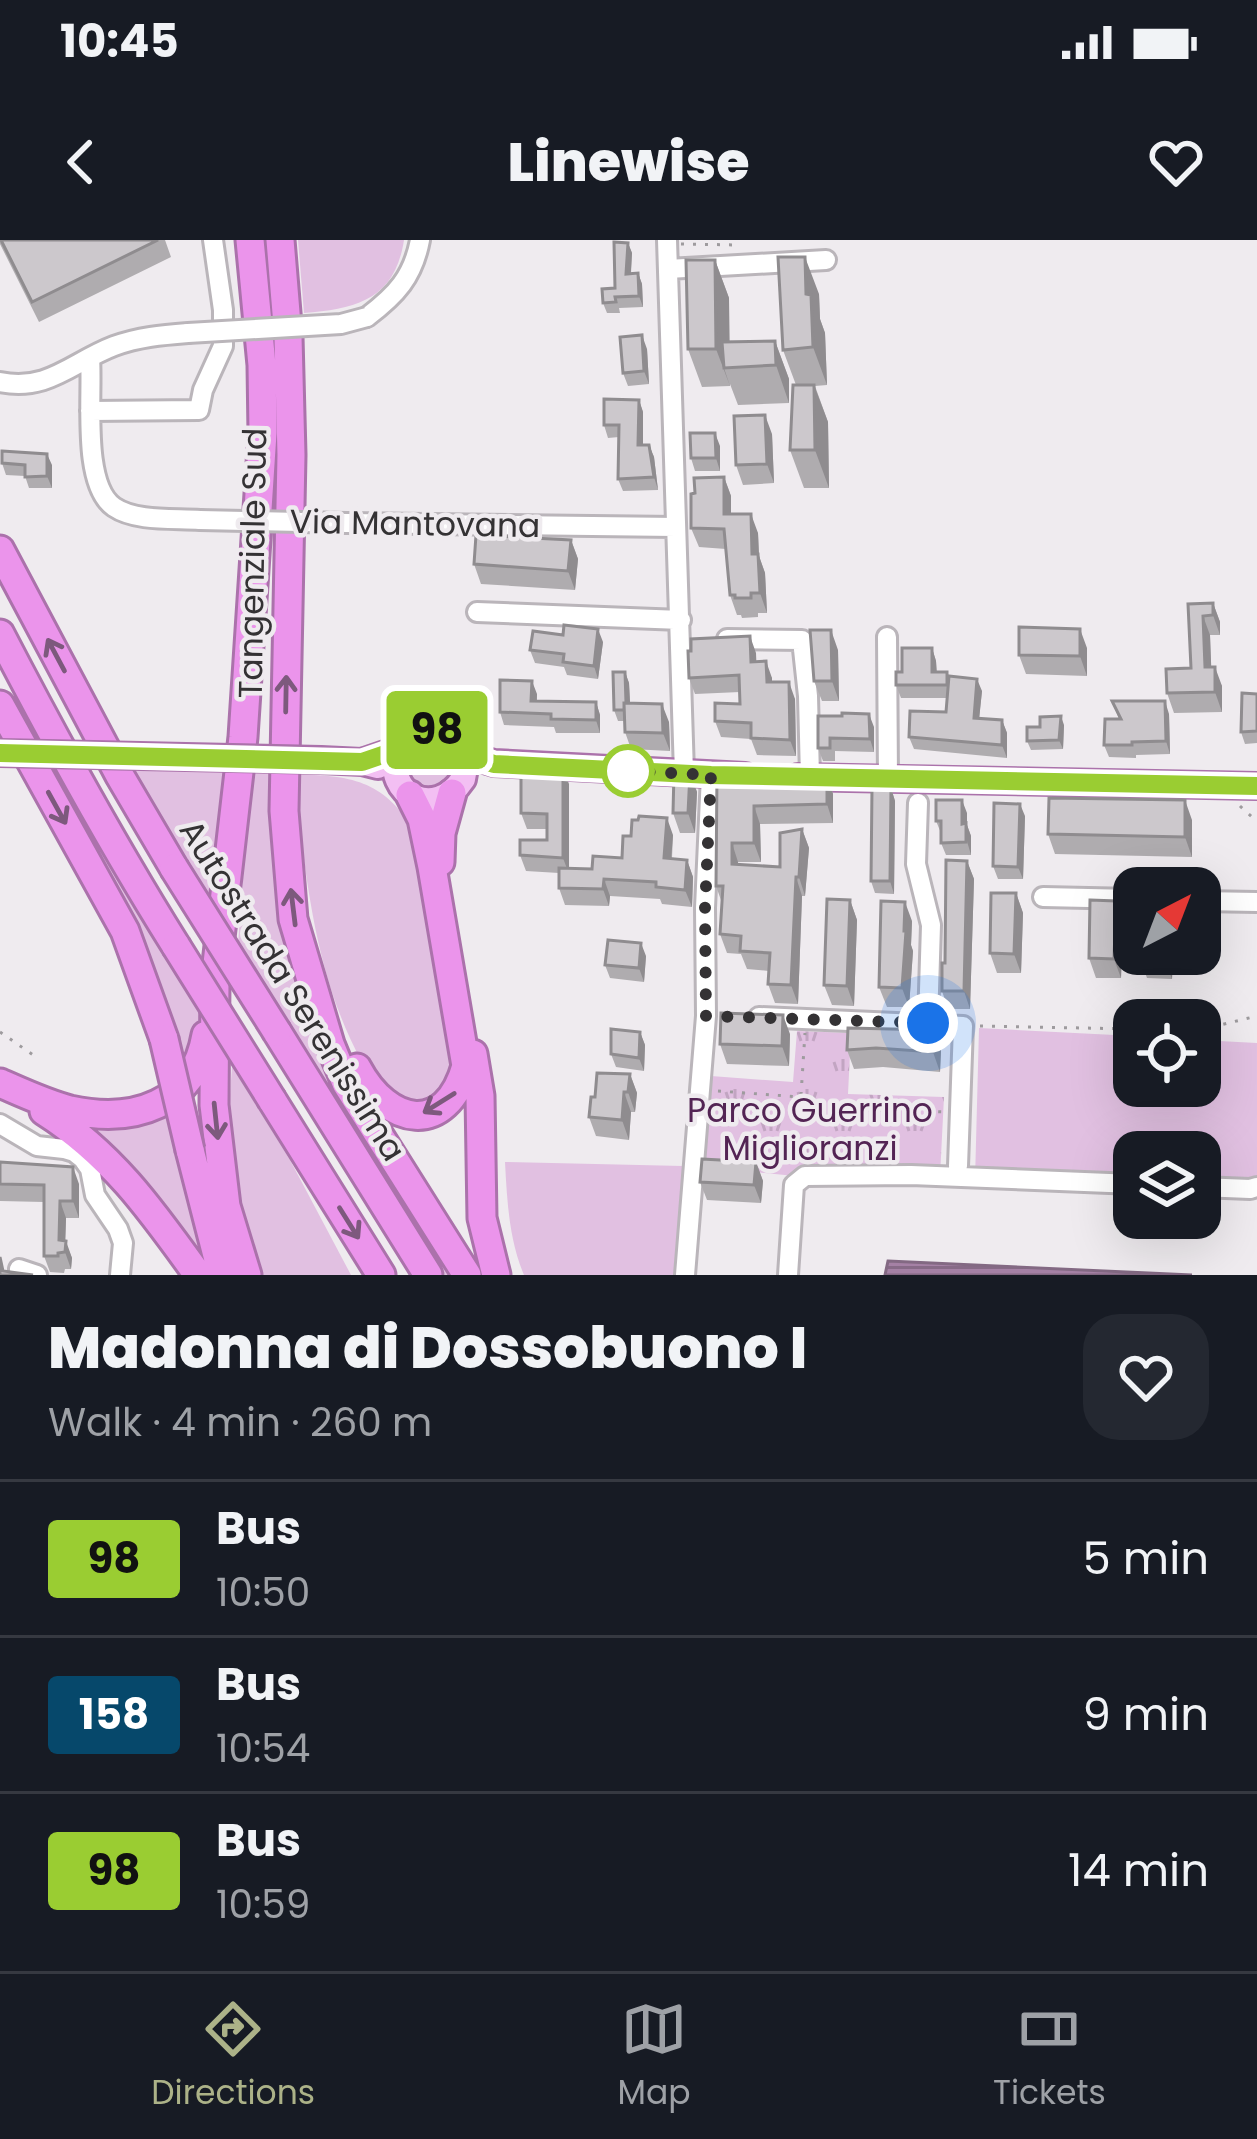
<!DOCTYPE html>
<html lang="en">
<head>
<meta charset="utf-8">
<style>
  :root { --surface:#171b24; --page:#242831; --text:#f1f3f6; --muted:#9ea1a6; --line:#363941; --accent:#acb288 }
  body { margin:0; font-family:Poppins,sans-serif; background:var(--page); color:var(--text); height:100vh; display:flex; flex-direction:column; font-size:45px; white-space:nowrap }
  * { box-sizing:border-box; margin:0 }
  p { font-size:39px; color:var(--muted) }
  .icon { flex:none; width:66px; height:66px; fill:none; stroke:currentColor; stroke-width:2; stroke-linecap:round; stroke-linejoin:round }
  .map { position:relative; height:1035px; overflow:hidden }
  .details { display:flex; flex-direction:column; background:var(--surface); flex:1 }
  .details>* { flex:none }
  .badge { padding:0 24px; border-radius:9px; font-size:42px; line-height:78px }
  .needle { width:78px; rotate:42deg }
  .buttons { position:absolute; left:1113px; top:627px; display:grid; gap:24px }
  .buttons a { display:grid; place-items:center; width:108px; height:108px; border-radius:24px; background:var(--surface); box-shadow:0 12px 48px #0002; font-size:60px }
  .you { position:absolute; width:60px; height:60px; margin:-30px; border:9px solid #fff; border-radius:50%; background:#1a73e8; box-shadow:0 0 0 18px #1a73e833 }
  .map>.badge { position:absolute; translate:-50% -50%; box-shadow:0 0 0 6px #fff }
  .round { display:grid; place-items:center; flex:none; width:126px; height:126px; border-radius:36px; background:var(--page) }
  .head { display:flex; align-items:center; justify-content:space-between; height:204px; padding:0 48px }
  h1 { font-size:57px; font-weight:800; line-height:90px }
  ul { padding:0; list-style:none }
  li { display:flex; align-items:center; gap:36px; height:156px; padding:0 48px; border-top:3px solid var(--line) }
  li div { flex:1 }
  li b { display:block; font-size:45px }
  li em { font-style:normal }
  li .badge { min-width:132px; font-weight:700; text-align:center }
  .status { display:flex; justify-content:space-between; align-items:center; height:84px; padding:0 60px; background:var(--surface); direction:ltr }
  .status svg { height:33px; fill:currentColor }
  header { display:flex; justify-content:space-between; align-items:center; height:156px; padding:0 48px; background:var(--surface); font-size:54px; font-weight:800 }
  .dock { display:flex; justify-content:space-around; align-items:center; height:168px; border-top:3px solid var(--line); background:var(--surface); font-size:33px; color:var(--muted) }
  .dock a { display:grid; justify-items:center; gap:6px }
  .dock .active { color:var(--accent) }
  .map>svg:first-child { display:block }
  .green { fill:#e1c0e1 }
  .park { fill:url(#park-tufts) }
  .water { fill:url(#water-rules); stroke:#836983; stroke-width:3 }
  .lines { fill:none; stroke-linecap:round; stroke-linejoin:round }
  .minor-casing { stroke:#bab5ba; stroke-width:24 }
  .major-casing { stroke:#ab72ab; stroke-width:30 }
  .highway-casing { stroke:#ab72ab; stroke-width:33 }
  .path { stroke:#9e9b9e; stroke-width:3; stroke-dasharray:3 9; stroke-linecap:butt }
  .minor { stroke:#fff; stroke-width:18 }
  .major { stroke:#f3bff3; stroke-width:24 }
  .highway { stroke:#eb94eb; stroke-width:27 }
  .minor-bridge-casing { stroke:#bab5ba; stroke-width:24; stroke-linecap:butt }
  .major-bridge-casing { stroke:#ab72ab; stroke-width:30; stroke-linecap:butt }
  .highway-bridge-casing { stroke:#ab72ab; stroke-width:33; stroke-linecap:butt }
  .minor-bridge { stroke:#fff; stroke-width:18 }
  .major-bridge { stroke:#f3bff3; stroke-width:24 }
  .highway-bridge { stroke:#eb94eb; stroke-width:27 }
  .wall { fill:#afacaf }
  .shaded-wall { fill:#8f8c8f }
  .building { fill:#ccc8cc; stroke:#8f8c8f; stroke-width:3 }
  .oneway { stroke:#7d597d }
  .line-casing { stroke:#fff; stroke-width:27 }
  .line { stroke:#9acd32; stroke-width:18 }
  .walk { stroke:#343234; stroke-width:12; stroke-dasharray:0 21.6 }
  .stop-dot { fill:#fff; stroke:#9acd32; stroke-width:6 }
  .labels { text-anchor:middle; stroke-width:9; stroke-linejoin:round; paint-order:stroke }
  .street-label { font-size:33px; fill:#343234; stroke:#efebef }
  .park-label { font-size:33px; fill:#532454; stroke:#efebef }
</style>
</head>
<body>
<div class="status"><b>10:45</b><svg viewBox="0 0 49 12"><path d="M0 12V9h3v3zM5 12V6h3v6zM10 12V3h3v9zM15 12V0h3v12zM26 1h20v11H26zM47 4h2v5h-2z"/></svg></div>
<header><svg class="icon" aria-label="back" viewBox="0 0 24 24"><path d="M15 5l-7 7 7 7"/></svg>Linewise<svg class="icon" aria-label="heart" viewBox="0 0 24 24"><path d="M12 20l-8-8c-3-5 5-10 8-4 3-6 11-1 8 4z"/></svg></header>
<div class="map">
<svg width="1257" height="1035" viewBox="0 0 1257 1035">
  <defs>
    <pattern id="park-tufts" width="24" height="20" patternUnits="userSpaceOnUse" patternTransform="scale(3)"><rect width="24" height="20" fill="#e1c0e1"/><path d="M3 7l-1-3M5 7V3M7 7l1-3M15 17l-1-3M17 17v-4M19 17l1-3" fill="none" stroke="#c2a5c2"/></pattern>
    <pattern id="water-rules" width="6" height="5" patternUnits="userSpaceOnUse" patternTransform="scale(3)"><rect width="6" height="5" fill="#a581a5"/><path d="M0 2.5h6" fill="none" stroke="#876a87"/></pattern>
  </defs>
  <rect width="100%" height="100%" fill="#efebef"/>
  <path class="green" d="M298,0H404C395,59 357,69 304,73Z
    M422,496L449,504L458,530L441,551L413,549L401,515Z
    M43,528H54L105,620L201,776L199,796L186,831Z
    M133,531H227L210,659Z
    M251,533L278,534L295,711L458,1035H445L238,704Z
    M294,534C351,536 382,539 414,590L456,838L429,865L399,863C387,850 371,837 362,822C314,735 305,631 294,534Z
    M979,788L1134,796V846H1200V800L1257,803V943H1200V912H1134V942L975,940Z
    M232,826L290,920L351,1035H258L236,951L229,870Z
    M173,866L216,1035L68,878Z
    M505,922L683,926L675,1035H524C509,1000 507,960 505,922Z"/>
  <path class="park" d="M797,791L851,793L848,854L944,857L940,936L805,937L701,927L711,836L793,842Z"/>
  <path class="water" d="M888,1021L1192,1035H885Z"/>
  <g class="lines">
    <g class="minor-casing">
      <path id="minor" d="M667,0L684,533
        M668,29L826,20
        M367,77C396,55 413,37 420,0
        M90,118C93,154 81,244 114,267C136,282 175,278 200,280
        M0,142C48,152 72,122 114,106C139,97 162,95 188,93
        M90,171L199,170L203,150L223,106V70L213,0
        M347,283L676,287
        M477,372L681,380
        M887,397L888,540
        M727,399L802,400L808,456L810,537
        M918,563L916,624L931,685L928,783
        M1043,657L1134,659
        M1200,661L1257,662
        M759,777L963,786L958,926
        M0,884L37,906L64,909L74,912L83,919L90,929L95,955L118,989L123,1003L120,1035
        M1200,947L1250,949L1257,947
        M19,1029L37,1035
        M685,1035L706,776L705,668L711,535
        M788,1035L794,945L805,936L911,935L1134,944"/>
    </g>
    <g class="major-casing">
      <path id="major" d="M464,514L494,523L745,536
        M321,520L362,522L378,526
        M362,522L397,510C423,469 474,493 463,539C436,580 384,557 397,510
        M798,537L1257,546"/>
    </g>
    <g class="highway-casing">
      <path id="highway" d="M280,0L288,97L291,215L284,571L293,679L330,804L346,843L467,1035
        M0,310L120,536L174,628
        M0,394C55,500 112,604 176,706
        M0,465L125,691L164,799
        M440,622L441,593L452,553
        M277,792L428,1035
        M473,814L480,856L482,978L496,1035
        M357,828C388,886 446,897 466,826L432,627L422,579L410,555
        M0,843C23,853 46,864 70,870C134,884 194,865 206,795
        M272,860L381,1035
        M44,871C112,914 152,971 198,1035
        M190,910L222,1035
        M247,1035L226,966L214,865L215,741L243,497L263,193L262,125L250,0"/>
    </g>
    <path class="path" d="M681,4L739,5
      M1240,566L1252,577L1257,578
      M980,786L1134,789
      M1200,790L1257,776
      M0,792L39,819
      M718,851L800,857L803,867L808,868L946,872
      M801,855L805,793"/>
    <use href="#minor" class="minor"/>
    <use href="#major" class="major"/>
    <use href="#highway" class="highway"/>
    <g class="minor-bridge-casing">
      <path id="minor-bridge" d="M188,93L341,84L367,77
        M200,280L347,283"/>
    </g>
    <g class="major-bridge-casing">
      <path id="major-bridge" d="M0,513L321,520"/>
    </g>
    <g class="highway-bridge-casing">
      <path id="highway-bridge" d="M174,628L277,792
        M176,706L272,860
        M164,799L190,910"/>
    </g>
    <use href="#minor-bridge" class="minor-bridge"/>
    <use href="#major-bridge" class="major-bridge"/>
    <use href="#highway-bridge" class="highway-bridge"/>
  </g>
  <path class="wall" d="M0,0H165L171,17L39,82L0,4Z
    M628,3L632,13L631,34L638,33L642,44L643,67L619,68L620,73H607L603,63L615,48Z
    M715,20L729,58V102L775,101L789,139V163L738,165L730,144V146L702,147L688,109Z
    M819,54L820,79L825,93L827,145L815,146L828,182L829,248H804L790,210L796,145L783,110Z
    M647,109L649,144L628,146L623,133Z
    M639,160L643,172V205H649L654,217L658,250L623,251L618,239L619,197L608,198L604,185Z
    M772,194L774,243L743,245L736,225Z
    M720,206V231H695L691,218Z
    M2,223L52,225V248H29L25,236L6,235Z
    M724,237L731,256V274L758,293L759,316L765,333L767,373H758V377L742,378L741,375H737L730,355L726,309L699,307L691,288L695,253Z
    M571,300L578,319L575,350L481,344L474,324Z
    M1213,363L1220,382V395H1210L1211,427L1222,446V472L1174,473L1167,453L1191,428L1188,364Z
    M603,402L598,439L567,435L564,427L535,423L530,410Z
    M932,408L936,421L937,432H947L949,436L982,451L979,478L1002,480L1007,493V518L914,509L909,497L946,472L947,458H901L896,445L902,432Z
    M1087,408V436L1026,434L1019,415Z
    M838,410L839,461H822L814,441Z
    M756,413V421L772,438V442L795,459L796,516L757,515L751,499L721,497L715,481L740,464V452L695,454L689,438Z
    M625,432L629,443L630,464L669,482L670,511L631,509L625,492L624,481H618L614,470Z
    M537,454V461L596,462L600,475V493H556L554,487L504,485L500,472Z
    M1257,454V503L1245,504L1241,492Z
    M1112,461L1169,474L1170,514L1136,515V518L1109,517L1104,505L1119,479Z
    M818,476L874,487V512L835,511V521H823L818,508Z
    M1064,485L1063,509L1031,510L1027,501Z
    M690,533L697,552L695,593H680L673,573Z
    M717,533L827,535L833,554V583L760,584L761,622H738V625L780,627L802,589L809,608L805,656H802L798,764L775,763L768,744L769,731L747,729L741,714L727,713L720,694L722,663L716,646Z
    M569,544V628L592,629L622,618L673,595L672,618L687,620L693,637L692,667L662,664L660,659L610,656L609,666L565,665L559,648V633L526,631L520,615L547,600V589H527L521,573Z
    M891,548L895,561L894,654L875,653L871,641Z
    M967,573V585L971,596V615H946L941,603V593L936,581Z
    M1025,576L1023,639H998L993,626Z
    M1192,580V617L1055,614L1048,594Z
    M967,621L974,639L970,769H948L942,751L945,723Z
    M1016,653L1023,673L1021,733H997L990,713Z
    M850,660L857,680L854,766L832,765L824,745Z
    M1116,661L1123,680L1121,738H1096L1089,718Z
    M912,681L911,705L913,711L909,767H887L879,747Z
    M1173,714L1172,739L1147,738L1140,719Z
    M646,716L644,742L610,738L605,725Z
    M848,788L941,810L940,832L883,827L854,829L847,810Z
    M640,792L645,805L644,831L616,827L611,814Z
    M790,794L789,826L727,824L720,804Z
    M630,834L637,853L635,872H631L629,900L596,896L589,877L595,857Z
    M0,922L79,944V978H66L65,1001L72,1018L71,1029H65L64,1033L50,1032L44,1016V962L0,961Z
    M756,922L763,941L761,963L707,960L700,942Z"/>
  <path class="shaded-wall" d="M628,3L632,13L630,45L626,34Z
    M805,17L819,54L820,79L825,93L827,145L813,107L806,54Z
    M715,20L729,58L730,127L724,128L730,146L716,109Z
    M638,33L642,44L643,67L639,56Z
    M642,95L647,109L649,144L644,131Z
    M775,101L789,139V163L776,125Z
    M814,145L828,182L829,248L815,210Z
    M639,160L643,172V218L638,205Z
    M765,175L772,194L774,243L767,224Z
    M715,193L720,206V231L716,218Z
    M649,205L654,217L658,250L654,237Z
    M47,214L52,225V248L47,236Z
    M724,237L731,256V293L724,274Z
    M751,274L758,293L759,316L765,333L767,373L760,353L752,314Z
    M571,300L578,319L575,350L568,331Z
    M1213,363L1220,382V395L1213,375Z
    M1203,376L1210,395L1212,447L1205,427Z
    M598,389L603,402L598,439L594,426Z
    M1080,389L1087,408V436L1080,416Z
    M831,390L838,410L839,461L832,441Z
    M750,396L756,413L757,438L751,422Z
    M932,408L936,421L937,445L932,432Z
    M766,421L772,438V459L767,442Z
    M1215,427L1222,446V472L1215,452Z
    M625,432L629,443L631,481L627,470Z
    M977,439L982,451L978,490L974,478Z
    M532,441L537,454L536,474L531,461Z
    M789,442L795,459L796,516L790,500Z
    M1165,461L1169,474L1170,514L1166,501Z
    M596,462L600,475V493L596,480Z
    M662,464L669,482L670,511L663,493Z
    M869,474L874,487V512L870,499Z
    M1061,476L1064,485L1063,509L1059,500Z
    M1002,480L1007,493V518L1002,505Z
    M563,528L569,544V634L563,618Z
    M690,533L697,552L695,593L688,573Z
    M827,535L833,554V583L827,564Z
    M891,548L895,561L894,654L890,641Z
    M962,560L967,573V585L971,596V615L962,584Z
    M1185,560L1192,580V617L1185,597Z
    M1020,564L1025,576L1023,639L1018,627Z
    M754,566L760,584L761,622L754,603Z
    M667,578L673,595L670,634L664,618Z
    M802,589L809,608L805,656L799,637Z
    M732,603L738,622V643L732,624Z
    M687,620L693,637L692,667L685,650Z
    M967,621L974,639L970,769L964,751Z
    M796,637L802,656L798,764L791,745Z
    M604,639L610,656L609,666L603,649Z
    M1016,653L1023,673L1021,733L1014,714Z
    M850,660L857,680L854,766L847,746Z
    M1116,661L1123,680L1121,738L1114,719Z
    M905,662L912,681L911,705L913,711L909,767L902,748Z
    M641,703L646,716L644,742L639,728Z
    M1165,714H1173L1172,739L1165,720Z
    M783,775L790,794L789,826L782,806Z
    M934,790L941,810L940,832L933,812Z
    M640,792L645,805L644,831L639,818Z
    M630,834L637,853L635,872L628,852Z
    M624,852L631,872L629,900L622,880Z
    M756,922L763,941L761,963L754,945Z
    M73,927L79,944V978L73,961Z
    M60,961L66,978L65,1012L59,1000Z
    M66,1001L72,1018L71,1029L65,1012Z"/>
  <path class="building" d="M1,0H158L32,62Z
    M614,2L628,3L626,34L638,33L639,56L615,57L616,62L603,63L602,49L615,48Z
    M778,17H805L806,54L811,55L813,107L783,110Z
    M686,20H715L716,109H688Z
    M642,95L644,131L623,133L620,97Z
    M775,101L776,125L724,128L722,102Z
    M793,145H814L815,210H790Z
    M604,159L639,160L638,205H649L654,237L618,239L619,185H604Z
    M765,175L767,224L736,225L734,176Z
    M690,193H715L716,218H691Z
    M2,211L47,214V236L25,237V225L2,223Z
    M724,237V274H751L752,314H758L760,353H751V358H735V355H730L724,289L691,288V254L695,253L694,238Z
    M476,295L571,300L568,331L474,324Z
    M1213,363V375L1203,376L1205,427H1215V452L1167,453L1166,429L1191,428L1188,364Z
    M564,385L598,389L594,426L563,422L564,414L530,410L533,391L563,395Z
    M1019,387L1080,389V416L1019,415Z
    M810,390H831L832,441H814Z
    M750,396L751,422L766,421L767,442H789L790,500L751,498V483L715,481V463L740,464L739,435L689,438L688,411H691V399Z
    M902,408H932V432H947V445H896V432H902Z
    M613,432H625L626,463H624V470H614Z
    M949,436L977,439L974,478L1002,480V505L909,497L910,471L946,472Z
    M500,440L532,441L531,461L596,462V480L551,479V474L500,472Z
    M1242,453L1257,454V491L1241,492Z
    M1112,461H1165L1166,501L1132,502V505H1104L1105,479H1121Z
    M624,463L662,464L663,493L625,492Z
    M842,473L869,474L870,499L830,498V508H818V476H842Z
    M1061,476L1059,500L1027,501V487H1040V477Z
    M521,525L563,528V618L520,615V600H547V574L521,573Z
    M674,532L690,533L688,573H673Z
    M717,533L827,535V564L754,566V603H732V624L780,627V593L802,589L799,637H796L791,745L768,744L770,713L740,711L741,696L720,694L723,646H716Z
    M872,548H891L890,641H871Z
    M1049,558L1185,560V597L1048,594Z
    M936,560H962V584L966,583V602L941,603V581H936Z
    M994,563L1020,564L1018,627L993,626Z
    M639,576L667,578L664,618L687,620L685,650L656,647V642L604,639L603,649L559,648V628L592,629L593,616L622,618L623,596H631L632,580H638Z
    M946,620L967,621L964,751H942V723H945Z
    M991,653H1016L1014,714L990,713Z
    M827,659L850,660L847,746L824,745Z
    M1090,660L1116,661L1114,719L1089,718Z
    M881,661L905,662L904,691H906L902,748L879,747Z
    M608,700L641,703L639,728L605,725Z
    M1140,714H1165V720L1140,719Z
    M721,773L783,775L782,806L720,804Z
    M848,788L934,790L933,812L876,808L847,810Z
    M611,789L640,792L639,818L611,814Z
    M597,833L630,834L628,852H624L622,880L589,877L591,857H595Z
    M702,919L756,922L754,945L700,942Z
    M0,922L73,927V961H60L59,1000L66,1001L65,1012L58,1013V1016H44V945L0,944Z
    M0,1017L3,1031L33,1035H0Z"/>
  <defs><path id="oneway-shaft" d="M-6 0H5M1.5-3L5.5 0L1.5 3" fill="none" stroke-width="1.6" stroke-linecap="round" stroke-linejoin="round" transform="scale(3)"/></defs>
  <g class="oneway">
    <use href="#oneway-shaft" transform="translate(56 415) rotate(-118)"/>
    <use href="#oneway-shaft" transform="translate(286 454) rotate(-89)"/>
    <use href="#oneway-shaft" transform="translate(57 568) rotate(61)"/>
    <use href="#oneway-shaft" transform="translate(293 667) rotate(-97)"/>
    <use href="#oneway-shaft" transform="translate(439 863) rotate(148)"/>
    <use href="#oneway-shaft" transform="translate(216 881) rotate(84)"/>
    <use href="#oneway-shaft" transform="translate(349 983) rotate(58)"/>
  </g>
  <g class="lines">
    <g class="line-casing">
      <path id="line" d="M0,513L362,522L397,510L407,496L414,492L431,489L448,494L464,514L494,524L711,535L1257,546"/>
    </g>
    <use href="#line" class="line"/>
    <path class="walk" d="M628,531L711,535L705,668L706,776L928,783"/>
  </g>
  <circle class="stop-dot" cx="628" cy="531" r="24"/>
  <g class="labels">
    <g class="street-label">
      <text transform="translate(415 283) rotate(1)" y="12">Via Mantovana</text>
      <text transform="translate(252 323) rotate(-89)" y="12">Tangenziale Sud</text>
      <text transform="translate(293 750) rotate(58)" y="12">Autostrada Serenissima</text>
    </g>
    <g class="park-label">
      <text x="810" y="882">Parco Guerrino<tspan x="810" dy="38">Miglioranzi</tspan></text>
    </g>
  </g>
</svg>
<div class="buttons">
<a><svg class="needle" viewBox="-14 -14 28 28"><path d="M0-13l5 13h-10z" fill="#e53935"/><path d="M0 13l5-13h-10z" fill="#9ea1a6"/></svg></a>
<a><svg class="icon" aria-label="locate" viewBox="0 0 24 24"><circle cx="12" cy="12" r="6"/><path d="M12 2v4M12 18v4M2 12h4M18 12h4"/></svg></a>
<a><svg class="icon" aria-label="layers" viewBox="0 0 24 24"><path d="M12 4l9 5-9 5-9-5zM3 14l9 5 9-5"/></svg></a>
</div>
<div class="you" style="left:928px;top:783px"></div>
<b class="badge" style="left:437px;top:490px;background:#9acd32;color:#111">98</b>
</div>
<section class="details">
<div class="head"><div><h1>Madonna di Dossobuono I</h1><p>Walk · 4 min · 260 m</p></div><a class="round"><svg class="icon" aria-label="heart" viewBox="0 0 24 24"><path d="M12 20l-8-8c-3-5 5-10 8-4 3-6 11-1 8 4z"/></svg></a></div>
<ul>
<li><span class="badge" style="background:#9acd32;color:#111">98</span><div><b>Bus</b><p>10:50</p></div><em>5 min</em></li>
<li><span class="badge" style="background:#06486b;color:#fff">158</span><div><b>Bus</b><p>10:54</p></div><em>9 min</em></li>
<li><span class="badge" style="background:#9acd32;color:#111">98</span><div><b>Bus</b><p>10:59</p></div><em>14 min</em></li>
</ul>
</section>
<nav class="dock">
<a class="active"><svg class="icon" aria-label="directions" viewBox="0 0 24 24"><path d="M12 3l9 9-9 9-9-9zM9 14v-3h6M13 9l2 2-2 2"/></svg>Directions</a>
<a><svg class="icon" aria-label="map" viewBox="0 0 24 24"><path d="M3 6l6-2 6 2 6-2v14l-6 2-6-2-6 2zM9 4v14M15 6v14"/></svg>Map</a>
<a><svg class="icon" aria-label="tickets" viewBox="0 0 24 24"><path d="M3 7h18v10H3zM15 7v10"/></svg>Tickets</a>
</nav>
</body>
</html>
